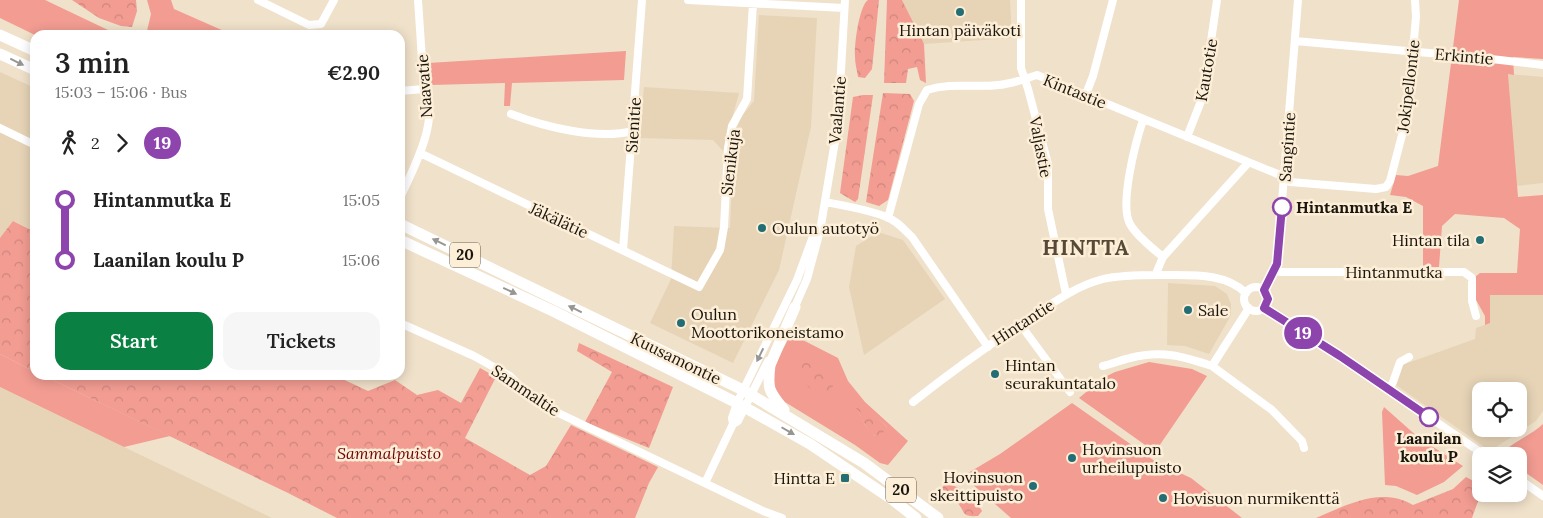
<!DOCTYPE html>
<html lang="en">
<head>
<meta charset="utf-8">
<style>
  :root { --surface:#fff; --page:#f6f6f6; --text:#222; --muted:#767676; --accent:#0b8043 }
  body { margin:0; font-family:Lora,serif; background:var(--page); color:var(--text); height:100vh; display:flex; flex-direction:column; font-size:19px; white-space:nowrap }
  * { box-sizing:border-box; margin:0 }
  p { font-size:16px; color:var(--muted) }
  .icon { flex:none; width:28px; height:28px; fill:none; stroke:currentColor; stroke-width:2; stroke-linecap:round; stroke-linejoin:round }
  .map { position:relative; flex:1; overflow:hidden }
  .drawer { position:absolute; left:30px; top:30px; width:375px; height:350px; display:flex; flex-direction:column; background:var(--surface); border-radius:15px; box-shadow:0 2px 12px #0003 }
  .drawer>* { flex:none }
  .badge { padding:0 10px; border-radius:16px; font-size:18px; line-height:32px }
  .controls { position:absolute; left:1472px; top:382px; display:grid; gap:10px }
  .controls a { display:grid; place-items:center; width:55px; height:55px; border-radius:10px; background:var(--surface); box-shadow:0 2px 12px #0003; font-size:25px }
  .map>.badge { position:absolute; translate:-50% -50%; box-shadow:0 0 0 2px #fff }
  .legs { display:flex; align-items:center; gap:8px; height:55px; padding:0 25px; font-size:16px }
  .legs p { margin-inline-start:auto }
  .head { display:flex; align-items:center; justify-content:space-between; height:85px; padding:0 25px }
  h1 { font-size:28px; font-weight:600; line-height:38px }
  .action { display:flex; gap:10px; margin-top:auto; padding:10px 25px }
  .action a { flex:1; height:58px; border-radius:15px; background:var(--accent); color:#fff; font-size:20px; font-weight:600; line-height:58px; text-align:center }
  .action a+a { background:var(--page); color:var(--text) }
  ul { padding:0 25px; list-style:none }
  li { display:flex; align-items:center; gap:18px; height:60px; font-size:19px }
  li i { display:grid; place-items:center; width:8px; height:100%; margin:0 6px; background:currentColor }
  li i::after { content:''; width:12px; height:12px; margin:-6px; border:4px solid; border-radius:50%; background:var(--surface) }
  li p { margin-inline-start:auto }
  li:first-child i { background:linear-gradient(#0000 50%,currentColor 0) }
  li:last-child i { background:linear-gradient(currentColor 50%,#0000 0) }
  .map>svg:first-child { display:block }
  .built { fill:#e7d4b7; fill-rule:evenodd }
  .green { fill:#f29c92; fill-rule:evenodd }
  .forest { fill:url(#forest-crowns) }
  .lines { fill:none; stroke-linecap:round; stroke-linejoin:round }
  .minor { stroke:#fff; stroke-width:8 }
  .highway { stroke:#fff; stroke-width:11 }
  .oneway { fill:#989692 }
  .line-1-casing { stroke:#fff; stroke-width:11 }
  .line-1 { stroke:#8e44ad; stroke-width:8 }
  .poi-dot { fill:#236e74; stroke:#fdeed7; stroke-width:2 }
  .stop-1-dot { fill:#fff; stroke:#8e44ad; stroke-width:2.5 }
  .labels { text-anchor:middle; stroke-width:5; stroke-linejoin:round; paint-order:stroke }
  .shield { fill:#fdeed7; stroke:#5e564a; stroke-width:1 }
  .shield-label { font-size:15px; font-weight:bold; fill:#1a150d }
  .poi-label { font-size:16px; fill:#1a150d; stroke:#fdeed7; text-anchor:start }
  .street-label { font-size:16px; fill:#1a150d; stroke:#fdeed7 }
  .stop-label { font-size:16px; font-weight:bold; fill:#1a150d; stroke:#fdeed7; text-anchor:start }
  .park-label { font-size:16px; font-style:italic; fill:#6e0208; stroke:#fdeed7 }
  .district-label { font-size:21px; font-weight:bold; letter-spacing:1px; fill:#564a37; stroke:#fdeed7 }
</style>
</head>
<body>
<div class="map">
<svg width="1543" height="518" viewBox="0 0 1543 518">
  <defs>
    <pattern id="forest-crowns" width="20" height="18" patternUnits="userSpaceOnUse" patternTransform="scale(1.25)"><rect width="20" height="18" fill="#f29c92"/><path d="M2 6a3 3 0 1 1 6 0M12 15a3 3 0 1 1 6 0" fill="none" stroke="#cf867d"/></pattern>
  </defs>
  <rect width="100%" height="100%" fill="#f0e1ca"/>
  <path class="built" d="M902,0H1010L1012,38L924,44Z
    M759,15L817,18L811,127L779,270L733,363L650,323L671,279L674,226L730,228L734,136L741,117L754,101Z
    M0,72L35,88V232L14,221L0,239Z
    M1508,74L1543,77V183L1516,186Z
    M644,87L739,93L723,151L713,140L639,138Z
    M878,232L903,240L945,299L864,355L849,287L856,246Z
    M1168,283L1215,286L1227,294L1231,304V315L1209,354L1185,346L1167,345Z
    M1490,295H1543V411L1536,421L1490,451L1396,385L1402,365L1475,339L1476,328L1490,323ZM1481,391H1519V429H1481Z
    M0,387L124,447L272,518H0Z"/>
  <path class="green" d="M0,0H45L108,30L114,35H35L0,18Z
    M147,0H171L174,9L233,35H146L151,14Z
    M1459,0H1543V59L1513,57L1514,75L1508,74L1518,197L1543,195V295H1490V323L1485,325V316L1475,298V277L1480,273H1517L1520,229L1504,218L1455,214L1442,226L1439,267H1423V206L1406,197L1390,195L1396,175L1408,176L1438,166Z
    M626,51L624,80L512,83L510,106H504L505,83L431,85L428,63Z
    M791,334L838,358L848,381L865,402L908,441L888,465L880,463L855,445L780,399C765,373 779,358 791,334ZM859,411L872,413L887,427L875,436C867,429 862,421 859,411Z
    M0,354L35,372V375H42L170,436L124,447L0,387Z
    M1149,362L1192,369L1207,376L1155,452L1079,398L1103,378L1115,372Z
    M1072,403L1156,462L1191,478L1242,518H1011L963,476L1000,454Z
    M1384,407L1419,438L1463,466L1444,482L1417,495L1396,486L1385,485L1382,412Z
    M1543,424V485L1519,468V456H1502L1500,455C1512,442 1530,436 1543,424Z"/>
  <path class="forest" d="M72,0H136L137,11L132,27L121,26L99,18Z
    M868,0H879L872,69L865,78L858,77C857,70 855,64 855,57C854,46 859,6 868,0Z
    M887,0H902L924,44L926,83L920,80L917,67L908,69L906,83H884Z
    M883,93L910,94L914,101L888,200L879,206L866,202Z
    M863,95H873L858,199L855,202L840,193L853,97Z
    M13,221L35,232V372L0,354V238Z
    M579,343L673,387L649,448L585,422L612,372L577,351Z
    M808,354L815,359L822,370L833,378V386L828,392L821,395C804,387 794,373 801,355Z
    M480,368L496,377L465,438L530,475L546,466L571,425L658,467L649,483L635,518H337L286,492L42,375H334L368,391L395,380L417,395L438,390L461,403Z
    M858,399L887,427L882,434L875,436L869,431L861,418L859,411L852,405L854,401Z
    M1466,477L1481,485V493L1472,518H1316C1347,505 1381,486 1413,505L1453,489Z
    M945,484C959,484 976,500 982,511L978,516C960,517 966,512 957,502C951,495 946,497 942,488Z"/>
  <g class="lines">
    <path class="minor" d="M258,0L309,25L321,24L334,0
      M688,0L844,8
      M1021,0V68L1028,89L1048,164V209L1066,294
      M1295,41L1474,57L1543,65
      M400,91L424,89
      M1086,94L1093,76L1113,0
      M511,114C545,127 597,140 633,131
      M1143,120C1136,141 1119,204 1130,224C1136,235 1153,249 1163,257
      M0,128L35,145
      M1187,137L1203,96L1217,0
      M420,153L699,287L720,250L724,227L728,148L732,126L747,99L753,3
      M400,198C413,169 441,119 424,89L418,0
      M825,202C842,205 882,212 894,221C901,225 906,232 912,237L988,347
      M888,218L919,104L927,90C952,82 974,88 998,85C1012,84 1024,79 1037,75L1280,175L1290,182L1376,189L1386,187L1390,181L1407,116L1416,17L1415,0
      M623,250L642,0
      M1275,271L1281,272H1464L1472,278V301L1476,316
      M1158,275L1157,271L1163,257L1248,163
      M1244 299a12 12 0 1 1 24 0a12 12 0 1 1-24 0Z
      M1264,290L1277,264L1298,0
      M1249,308L1212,366L1272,410L1302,441L1304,448
      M1264,308L1340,356L1486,456
      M793,311L807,279L820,231L838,123L845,0
      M400,323L474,356L510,376L528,394L550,409L763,511L782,518
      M1020,324L1070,392
      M1103,366C1112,364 1121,360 1130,358C1162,350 1182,356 1212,366
      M1389,390L1393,382L1400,362L1409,357
      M913,402C951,372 990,344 1030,318C1054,302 1076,286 1103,279C1123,274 1154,275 1175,275C1200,275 1227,275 1246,293
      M733,424L732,418L737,403L797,280L815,231
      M1519,479L1543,496
      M705,483L733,424L738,421L768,361"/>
    <path class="highway" d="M0,35L35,51
      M0,54L35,70
      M400,224L743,390L864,463L938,518
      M400,240L553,311L737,403L810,444L893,500L916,518
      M784,410C769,391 767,390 770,365L795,307"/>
  </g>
  <defs><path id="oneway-solid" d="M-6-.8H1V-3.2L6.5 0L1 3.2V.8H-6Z" transform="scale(1.25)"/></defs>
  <g class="oneway">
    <use href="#oneway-solid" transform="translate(17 62) rotate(26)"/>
    <use href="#oneway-solid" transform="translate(439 242) rotate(-154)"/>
    <use href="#oneway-solid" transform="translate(510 291) rotate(25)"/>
    <use href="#oneway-solid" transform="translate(575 309) rotate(-154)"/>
    <use href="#oneway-solid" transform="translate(760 355) rotate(116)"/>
    <use href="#oneway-solid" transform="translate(788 431) rotate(30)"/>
  </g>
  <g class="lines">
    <g class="line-1-casing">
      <path id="line-1" d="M1282,207L1277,264L1264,290L1268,299L1264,308L1340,356L1429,417"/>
    </g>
    <use href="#line-1" class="line-1"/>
  </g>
  <g class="poi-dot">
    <circle cx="960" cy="12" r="5"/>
    <circle cx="762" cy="228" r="5"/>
    <circle cx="1480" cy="240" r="5"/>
    <circle cx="1188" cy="310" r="5"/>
    <circle cx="681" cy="323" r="5"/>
    <circle cx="995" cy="374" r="5"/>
    <circle cx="1072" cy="458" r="5"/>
    <rect x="840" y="473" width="10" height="10" rx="2.5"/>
    <circle cx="1033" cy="486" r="5"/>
    <circle cx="1163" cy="498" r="5"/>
  </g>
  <g class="stop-1-dot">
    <circle cx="1282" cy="207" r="9"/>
    <circle cx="1429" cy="417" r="9"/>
  </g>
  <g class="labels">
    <g class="shield">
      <rect x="450" y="242.5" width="30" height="25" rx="4"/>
      <rect x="886" y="477.5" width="30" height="25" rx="4"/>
    </g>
    <g class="shield-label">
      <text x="465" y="260">20</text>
      <text x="901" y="495">20</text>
    </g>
    <g class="poi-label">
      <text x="960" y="36" text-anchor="middle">Hintan päiväkoti</text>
      <text x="772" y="234">Oulun autotyö</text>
      <text x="1470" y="246" text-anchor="end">Hintan tila</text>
      <text x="1198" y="316">Sale</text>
      <text x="691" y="320">Oulun<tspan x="691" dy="18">Moottorikoneistamo</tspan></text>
      <text x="1005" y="371">Hintan<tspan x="1005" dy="18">seurakuntatalo</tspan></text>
      <text x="1082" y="455">Hovinsuon<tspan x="1082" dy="18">urheilupuisto</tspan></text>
      <text x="1023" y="483" text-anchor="end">Hovinsuon<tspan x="1023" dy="18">skeittipuisto</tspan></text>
      <text x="835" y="484" text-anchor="end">Hintta E</text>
      <text x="1173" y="504">Hovisuon nurmikenttä</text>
    </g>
    <g class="street-label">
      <text transform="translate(1464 56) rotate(5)" y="6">Erkintie</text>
      <text transform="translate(1206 70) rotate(-80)" y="6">Kautotie</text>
      <text transform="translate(424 86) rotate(-94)" y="6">Naavatie</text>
      <text transform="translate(1408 86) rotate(-83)" y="6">Jokipellontie</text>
      <text transform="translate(1075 91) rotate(22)" y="6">Kintastie</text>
      <text transform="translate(837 110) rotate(-85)" y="6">Vaalantie</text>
      <text transform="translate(633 125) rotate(-86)" y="6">Sienitie</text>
      <text transform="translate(1041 147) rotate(79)" y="6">Valjastie</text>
      <text transform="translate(1287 147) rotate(-86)" y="6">Sangintie</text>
      <text transform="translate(730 162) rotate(-83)" y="6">Sienikuja</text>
      <text transform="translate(559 220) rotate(25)" y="6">Jäkälätie</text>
      <text x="1394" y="278">Hintanmutka</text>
      <text transform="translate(1023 322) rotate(-33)" y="6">Hintantie</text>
      <text transform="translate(676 358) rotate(26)" y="6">Kuusamontie</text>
      <text transform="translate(526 390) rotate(34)" y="6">Sammaltie</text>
    </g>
    <g class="stop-label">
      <text x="1296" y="213">Hintanmutka E</text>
      <text x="1429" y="444" text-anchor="middle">Laanilan<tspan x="1429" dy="18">koulu P</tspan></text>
    </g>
    <g class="park-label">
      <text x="389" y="459">Sammalpuisto</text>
    </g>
    <g class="district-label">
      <text x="1086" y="255">HINTTA</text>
    </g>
  </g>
</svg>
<div class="controls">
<a><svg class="icon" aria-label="locate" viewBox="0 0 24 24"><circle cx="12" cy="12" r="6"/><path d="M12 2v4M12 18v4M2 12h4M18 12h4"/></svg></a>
<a><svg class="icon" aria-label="layers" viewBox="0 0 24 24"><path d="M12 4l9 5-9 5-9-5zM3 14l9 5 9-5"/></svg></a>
</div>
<b class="badge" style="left:1303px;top:333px;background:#8e44ad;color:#fff">19</b>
<section class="drawer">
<div class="head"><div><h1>3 min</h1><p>15:03 – 15:06 · Bus</p></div><b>€2.90</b></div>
<div class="legs"><svg class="icon" aria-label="walk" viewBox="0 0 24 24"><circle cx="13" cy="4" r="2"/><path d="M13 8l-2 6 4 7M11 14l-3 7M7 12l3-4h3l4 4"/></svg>2<svg class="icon" aria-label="forward" viewBox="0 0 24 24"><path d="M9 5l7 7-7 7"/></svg><b class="badge" style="background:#8e44ad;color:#fff">19</b></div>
<ul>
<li><i style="color:#8e44ad"></i><b>Hintanmutka E</b><p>15:05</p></li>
<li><i style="color:#8e44ad"></i><b>Laanilan koulu P</b><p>15:06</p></li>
</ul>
<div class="action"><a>Start</a><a>Tickets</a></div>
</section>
</div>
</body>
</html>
